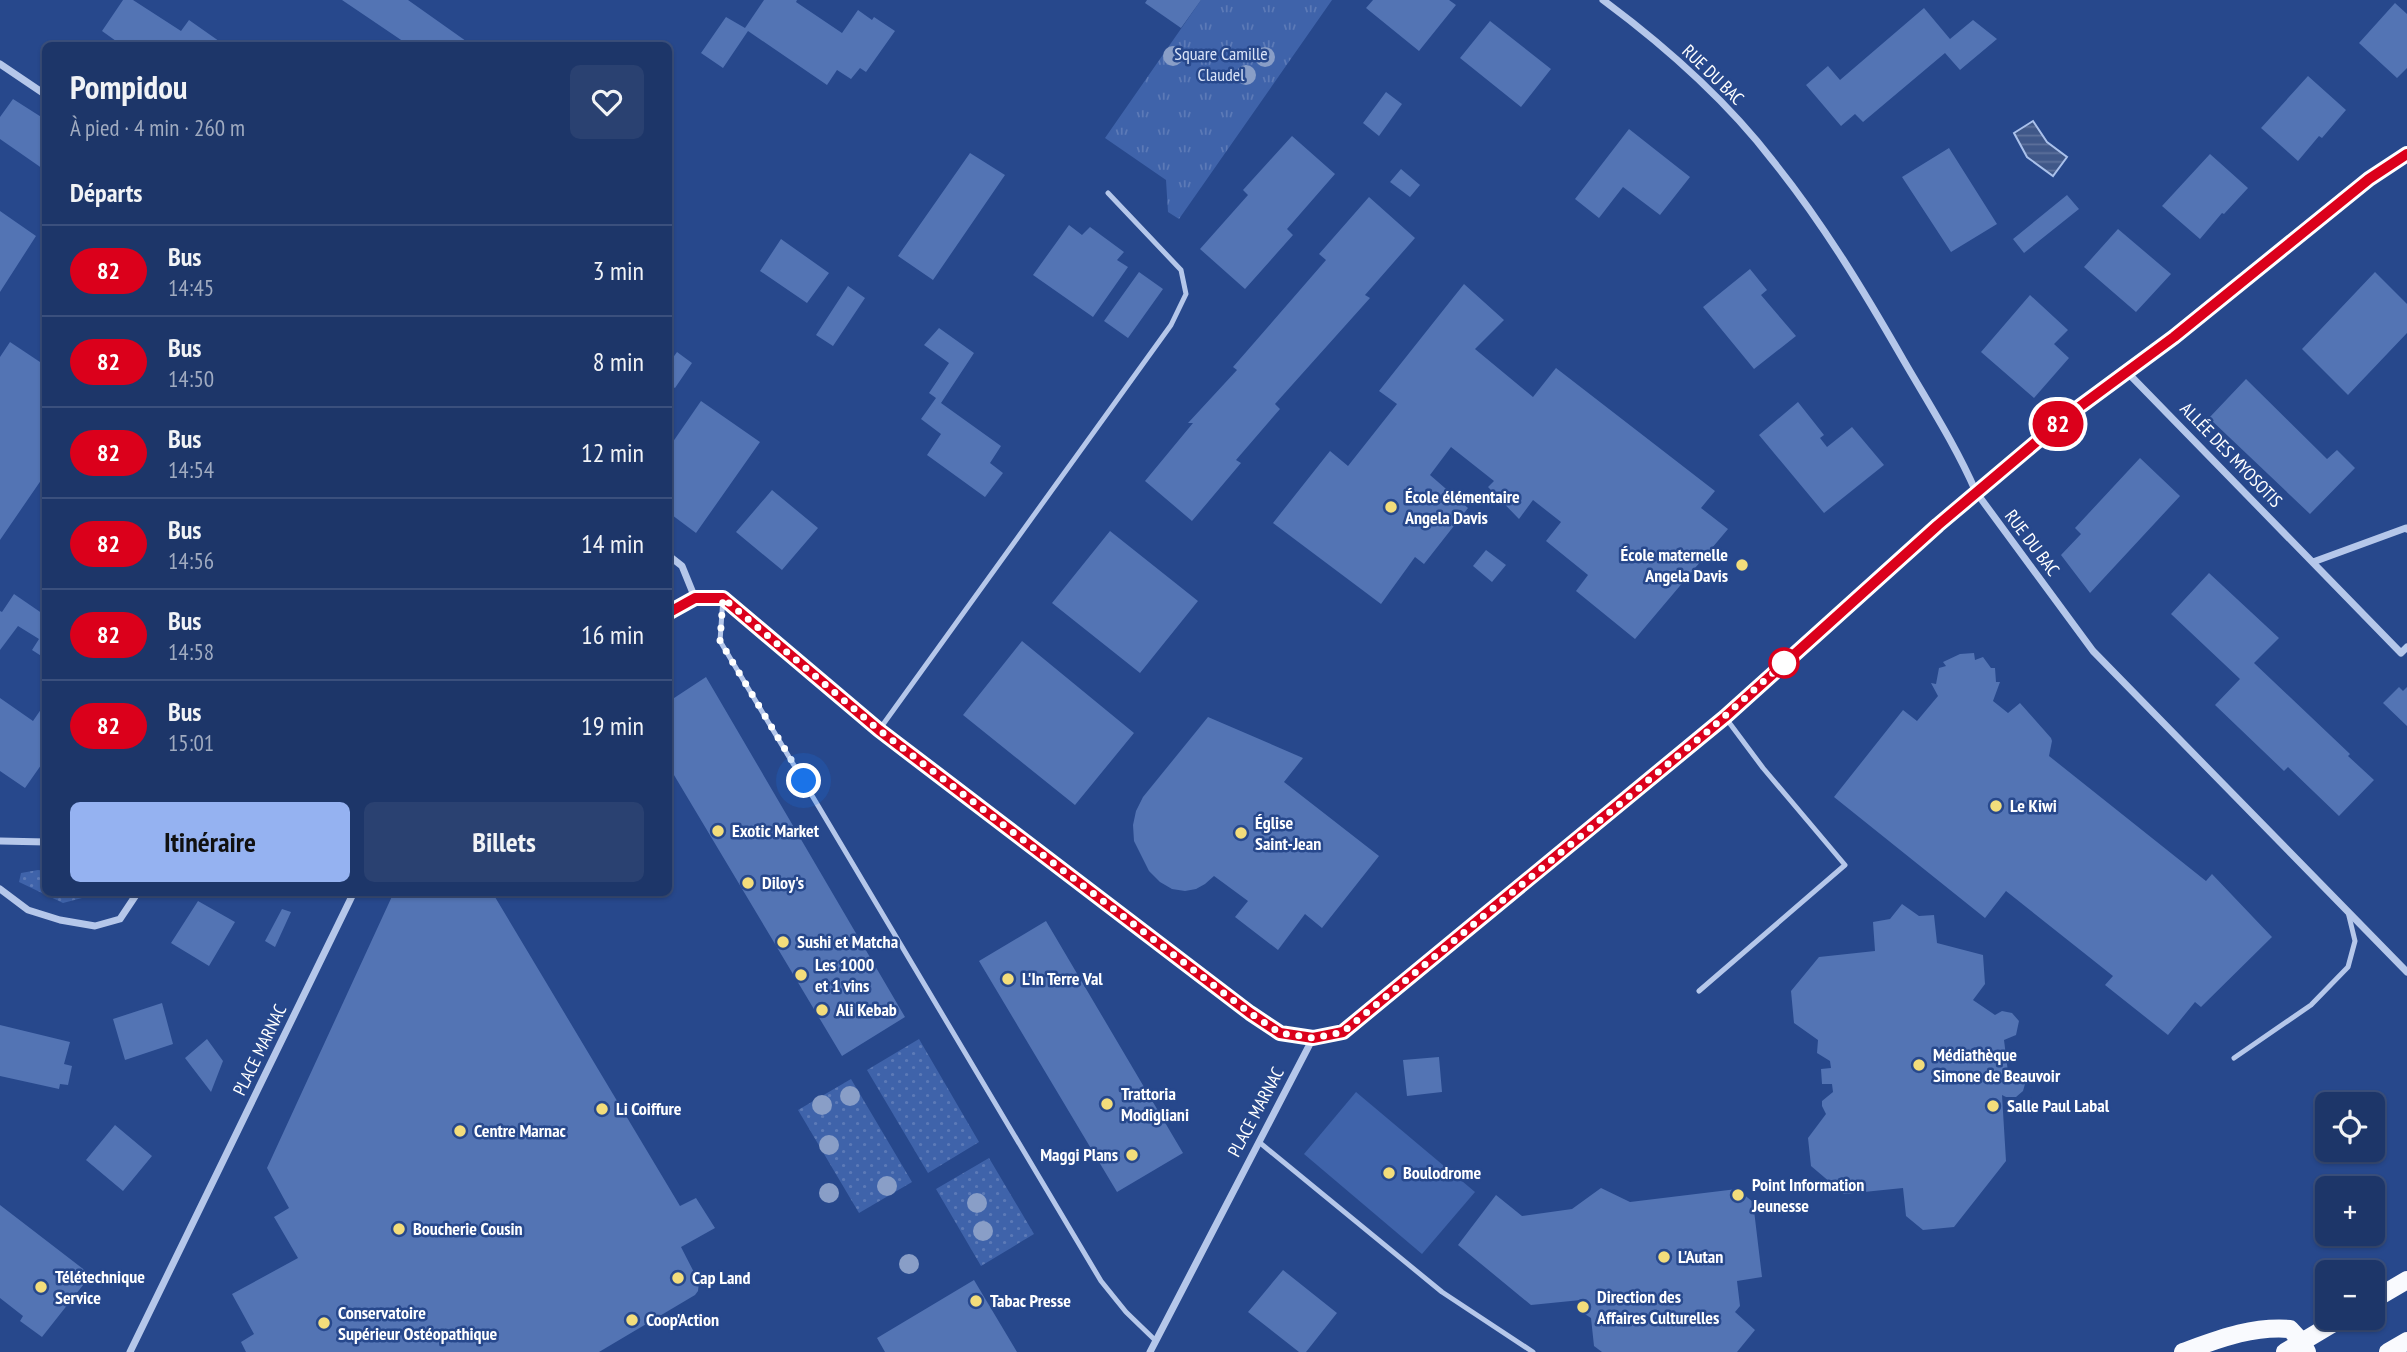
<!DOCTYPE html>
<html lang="fr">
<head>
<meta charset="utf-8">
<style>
  :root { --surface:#1d3669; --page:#2a4171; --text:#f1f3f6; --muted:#a0abc0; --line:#3b507d; --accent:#95b2f1 }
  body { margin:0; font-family:"PT Sans Narrow",sans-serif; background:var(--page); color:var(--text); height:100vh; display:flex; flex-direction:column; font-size:26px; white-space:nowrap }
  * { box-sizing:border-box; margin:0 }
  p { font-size:23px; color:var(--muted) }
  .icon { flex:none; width:38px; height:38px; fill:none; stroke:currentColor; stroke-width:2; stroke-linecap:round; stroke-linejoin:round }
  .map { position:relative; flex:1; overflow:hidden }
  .side { position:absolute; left:42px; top:42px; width:630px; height:854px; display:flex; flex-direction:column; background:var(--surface); border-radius:10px; box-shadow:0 2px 5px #0004,0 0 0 2px var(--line) }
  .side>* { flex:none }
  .badge { padding:0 14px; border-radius:23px; font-size:24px; line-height:46px }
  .fabs { position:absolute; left:2315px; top:1092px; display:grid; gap:14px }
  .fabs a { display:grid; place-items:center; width:70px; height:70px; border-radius:10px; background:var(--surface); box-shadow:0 2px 5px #0004,0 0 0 2px var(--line); font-size:35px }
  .you { position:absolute; width:35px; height:35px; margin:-18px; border:5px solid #fff; border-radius:50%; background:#1a73e8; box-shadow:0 0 0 10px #1a73e833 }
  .map>.badge { position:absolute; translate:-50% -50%; box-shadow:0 0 0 4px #fff }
  h2 { padding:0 28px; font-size:26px; line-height:63px }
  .round { display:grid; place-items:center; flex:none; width:74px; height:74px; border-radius:10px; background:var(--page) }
  .headline { display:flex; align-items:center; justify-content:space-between; height:119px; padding:0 28px }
  h1 { font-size:33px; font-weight:800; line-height:52px }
  .action { display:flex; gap:14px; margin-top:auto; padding:14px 28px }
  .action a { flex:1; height:80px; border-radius:10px; background:var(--accent); color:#111; font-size:28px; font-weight:800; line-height:80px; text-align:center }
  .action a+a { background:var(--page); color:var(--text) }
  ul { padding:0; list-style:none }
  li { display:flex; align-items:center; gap:21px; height:91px; padding:0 28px; border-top:2px solid var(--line) }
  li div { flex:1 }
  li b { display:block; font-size:26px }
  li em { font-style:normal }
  li .badge { min-width:77px; font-weight:700; text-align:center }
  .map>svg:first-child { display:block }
  .grass { fill:url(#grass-dots) }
  .park { fill:url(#park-tufts) }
  .pitch { fill:#3f63aa }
  .water { fill:url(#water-rules); stroke:#aac1eb; stroke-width:2 }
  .building { fill:#5374b4 }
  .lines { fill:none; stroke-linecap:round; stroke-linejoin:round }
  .service { stroke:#b5c7ea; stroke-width:5 }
  .minor { stroke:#b5c7ea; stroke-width:7 }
  .primary { stroke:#f9fafe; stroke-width:18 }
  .tree { fill:#899ec7 }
  .line-casing { stroke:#fff; stroke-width:16 }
  .line { stroke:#db001b; stroke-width:10 }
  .walk { stroke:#fff; stroke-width:7; stroke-dasharray:0 12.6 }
  .poi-dot { fill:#f3dd7b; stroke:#27488c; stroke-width:2.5 }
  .stop-dot { fill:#fff; stroke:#db001b; stroke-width:3.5 }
  .labels { text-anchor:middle; stroke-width:5; stroke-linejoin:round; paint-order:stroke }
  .park-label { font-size:18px; fill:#dae4f8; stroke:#27488c }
  .street-label { font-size:18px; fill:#fff; stroke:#27488c }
  .poi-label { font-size:18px; font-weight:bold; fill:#fff; stroke:#27488c; text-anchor:start }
</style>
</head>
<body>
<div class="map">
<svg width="2407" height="1352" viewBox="0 0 2407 1352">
  <defs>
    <pattern id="grass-dots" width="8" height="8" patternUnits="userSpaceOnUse" patternTransform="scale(1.75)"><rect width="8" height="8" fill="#3f63aa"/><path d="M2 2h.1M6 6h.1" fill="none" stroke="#5c7ab7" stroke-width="1.8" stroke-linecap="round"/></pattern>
    <pattern id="park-tufts" width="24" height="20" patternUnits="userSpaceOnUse" patternTransform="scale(1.75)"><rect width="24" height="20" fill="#3f63aa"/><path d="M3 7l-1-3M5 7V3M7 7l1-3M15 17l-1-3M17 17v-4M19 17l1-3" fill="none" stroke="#5c7ab7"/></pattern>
    <pattern id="water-rules" width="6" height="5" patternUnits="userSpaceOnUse" patternTransform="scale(1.75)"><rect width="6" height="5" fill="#405889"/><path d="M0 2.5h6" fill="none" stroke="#5d719b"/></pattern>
  </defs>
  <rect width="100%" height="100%" fill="#27488c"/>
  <path class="grass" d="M38,870L45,871L46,892L85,893L82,898L63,903L19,882L21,873Z
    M919,1039L979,1142L928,1173L867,1070Z
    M851,1079L912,1182L859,1213L798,1110Z
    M989,1158L1034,1234L981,1266L936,1189Z"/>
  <path class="park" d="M1201,0H1332L1179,219L1168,212L1166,180L1105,138Z"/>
  <path class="pitch" d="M1356,1092L1475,1192L1422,1254L1304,1154Z"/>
  <path class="water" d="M2033,121L2047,142L2067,157L2053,176L2027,157L2014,133Z"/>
  <path class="building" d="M123,0H133L181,31L189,20L226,46H123L102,31Z
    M342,0H408L473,46H410Z
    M764,0H797L796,2L842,33L858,10L872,20L874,17L895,31L866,72L860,68L851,79L837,70L827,85L748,31L723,68L701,53L726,17L745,28Z
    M1147,0H1201L1181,28L1145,3Z
    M1373,0H1449L1456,5L1419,51L1366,8Z
    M2395,3L2407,14V68L2397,78L2359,43Z
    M1924,8L1950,39L1973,20L1997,39L1960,70L1945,53L1863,122L1855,114L1841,126L1806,85L1828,66L1840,80Z
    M1490,21L1551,69L1521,107L1460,58Z
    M2308,76L2346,110L2322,138L2319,136L2298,161L2261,128Z
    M1386,92L1402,104L1379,136L1363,123Z
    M13,99L46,120V171L0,139V117Z
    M1629,129L1690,177L1660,215L1623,187L1599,218L1575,199Z
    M1292,136L1335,174L1287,229L1293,235L1245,289L1200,249L1248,195L1243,190Z
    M1949,148L1997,224L1951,252L1902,177Z
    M970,153L1005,175L933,280L898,256Z
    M2210,154L2248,188L2224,214L2222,213L2200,239L2162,206Z
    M1401,169L1420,185L1410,197L1390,182Z
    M2067,195L2079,209L2024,253L2013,239Z
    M1369,197L1415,238L1365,295L1370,298L1275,404L1280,409L1236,460L1241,463L1192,521L1145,481L1193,423H1188L1237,370L1233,367L1326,260L1319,254Z
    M0,211L36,236L0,292Z
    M1069,225L1082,235L1090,227L1124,252L1117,260L1128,267L1093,317L1033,275Z
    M2118,229L2171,274L2136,312L2084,267Z
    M781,239L829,273L807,303L760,271Z
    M1750,269L1767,290L1761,295L1796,336L1754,369L1703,307Z
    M1139,272L1163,289L1128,338L1104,321Z
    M2375,272L2407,304V333L2348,395L2302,349Z
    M1464,284L1504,320L1475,349L1533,397L1556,368L1715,491L1701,508L1728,529L1635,639L1576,591L1588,575L1546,541L1561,522L1533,500L1519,519L1488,487L1494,481L1451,447L1430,475L1468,508L1424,564L1415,557L1381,604L1273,523L1330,451L1348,466L1397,404L1379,391Z
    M848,286L865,298L833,346L816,335Z
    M2030,295L2068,330L2054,344L2069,358L2034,398L1981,352Z
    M939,328L974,353L941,403L1001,446L990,463L1003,473L985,497L927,455L941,434L921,419L936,398L929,393L949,363L924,345Z
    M10,342L46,366V473L0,540V357Z
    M677,352L692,363L675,388L668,384V356L672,359Z
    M2246,379L2327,459L2337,450L2355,468L2310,514L2209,418Z
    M701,401L760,442L696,533L668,512V449Z
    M1798,402L1824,435L1820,438L1827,447L1852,427L1884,465L1824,513L1759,435Z
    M2140,458L2180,496L2090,593L2061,555L2081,534L2075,528Z
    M772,490L818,528L782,570L736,532Z
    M1110,531L1198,601L1140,673L1052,603Z
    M1486,550L1506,565L1492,582L1473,566Z
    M2209,573L2279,638L2254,663L2350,754L2348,756L2374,780L2339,816L2288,767L2284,771L2215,705L2240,679L2171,614Z
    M14,594L46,616V659L32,650L39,639L18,626L0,650V611L2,612Z
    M1022,641L1134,733L1075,805L963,715Z
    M1974,653L1975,660L1983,657L1991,668H1995L1996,682H2000L1993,701L2008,713L2020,703L2051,738L2052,741L2049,756L2206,881L2212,874L2272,937L2201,1007L2195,1002L2168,1035L2105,985L2113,976L2006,891L1985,918L1834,797L1903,710L1917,721L1938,696L1931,683L1936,684L1939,668L1946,666L1943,662L1960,654Z
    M706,677L905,1017L842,1056L668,765V702Z
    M2399,687L2403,691L2407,687V726L2383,703Z
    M0,698L33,721L46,702V758L25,788L0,771Z
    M1208,717L1303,758L1284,782L1379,856L1322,928L1305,914L1278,950L1235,917L1248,901L1214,876L1205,884L1196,889L1185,891L1172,889L1160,882L1149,871L1134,841L1133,825L1136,811L1143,797Z
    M394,892H492L680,1206L696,1198L715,1228L681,1247L699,1282L698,1291L695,1295L599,1352H246L241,1342L254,1334L232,1294L298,1258L274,1217L289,1208L267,1168Z
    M198,901L235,922L209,966L171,943Z
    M1902,904L1919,916L1934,915L1937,943L1983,955L1985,984L1973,1000L1995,1015L2002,1011L2012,1013L2019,1021L2016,1035L2004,1040L2008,1072L2018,1073L2025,1084L2023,1091L2016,1097H2006L2002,1095L2006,1161L1954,1227L1923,1230L1906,1216L1903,1188L1844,1194L1811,1166L1808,1138L1826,1114L1822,1106V1101L1833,1092L1832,1084H1822L1821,1069L1831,1068L1830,1061L1817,1053L1818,1040L1794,1023L1791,991L1819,957L1875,951L1873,922L1890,919Z
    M282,909L291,912L275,947L265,941Z
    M1046,921L1183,1153L1117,1192L979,961Z
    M162,1003L173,1044L125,1060L113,1019Z
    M0,1025L70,1042L64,1064L72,1066L68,1085L60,1084L59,1089L0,1076Z
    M207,1039L223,1061L211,1092L185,1058Z
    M1439,1057L1442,1092L1407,1096L1403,1060Z
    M115,1125L152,1156L123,1191L86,1160Z
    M1601,1188L1630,1202L1737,1189L1753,1202L1762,1277L1737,1281L1740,1306L1735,1312L1755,1330L1737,1352H1602L1594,1346L1591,1318L1580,1311L1581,1300L1531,1305L1458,1245L1496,1195L1522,1216L1572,1209Z
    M0,1205L91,1275L42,1337L20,1321L23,1316L0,1298Z
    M1283,1270L1337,1313L1306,1352H1299L1248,1312Z
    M974,1280L1017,1352H885L877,1338Z"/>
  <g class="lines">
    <path class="service" d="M723,598L720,641L1101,1281L1126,1312L1156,1341
      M879,730L1171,325L1186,294L1181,270L1108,193
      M1699,991L1845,865L1763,768L1725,717
      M2234,1058L2311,1005L2348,967L2355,941L2348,912
      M1259,1142L1442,1292L1533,1352"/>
    <path class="minor" d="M1603,0C1665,46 1726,100 1773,161C1823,223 1865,293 1904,361C1929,404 1956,446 1976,492L2093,651L2407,972
      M0,64L46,95
      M2126,371L2401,653L2407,647
      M668,555L682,566L695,598
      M2313,562L2406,528L2407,529
      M668,613L695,598H723L879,730L1250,1013L1280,1033L1313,1038L1343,1032L1725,717L1938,525L2067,416L2174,337L2369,179L2407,154
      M0,841L46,842
      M0,889L28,910L60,920L95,926L120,919L138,892
      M130,1352L354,892
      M1150,1352L1313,1038"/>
    <path class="primary" d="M2373,1300L2407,1280
      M2183,1352C2219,1339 2251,1326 2290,1329L2302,1342L2307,1352
      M2285,1352L2342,1318
      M2388,1352L2407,1341"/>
  </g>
  <g class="tree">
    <circle cx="1173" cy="56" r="10"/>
    <circle cx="1265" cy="57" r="10"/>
    <circle cx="1246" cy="75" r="10"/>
    <circle cx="850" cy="1096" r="10"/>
    <circle cx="822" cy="1105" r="10"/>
    <circle cx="829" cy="1145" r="10"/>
    <circle cx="887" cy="1186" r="10"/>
    <circle cx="829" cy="1193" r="10"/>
    <circle cx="977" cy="1203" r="10"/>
    <circle cx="983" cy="1231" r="10"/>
    <circle cx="909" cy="1264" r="10"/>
  </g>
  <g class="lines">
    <g class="line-casing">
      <path id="line" d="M668,613L695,598H723L879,730L1250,1013L1280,1033L1313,1038L1343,1032L1725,717L1938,525L2067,416L2174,337L2369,179L2407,154"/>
    </g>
    <use href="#line" class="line"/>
    <path class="walk" d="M804,781L720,641L723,598L879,730L1250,1013L1280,1033L1313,1038L1343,1032L1707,732L1784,663"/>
  </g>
  <g class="poi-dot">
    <circle cx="1391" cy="507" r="7"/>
    <circle cx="1742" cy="565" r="7"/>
    <circle cx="1996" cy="806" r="7"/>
    <circle cx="718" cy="831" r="7"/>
    <circle cx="1241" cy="833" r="7"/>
    <circle cx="748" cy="883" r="7"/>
    <circle cx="783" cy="942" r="7"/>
    <circle cx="801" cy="975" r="7"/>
    <circle cx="1008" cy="979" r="7"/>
    <circle cx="822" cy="1010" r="7"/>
    <circle cx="1919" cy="1065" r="7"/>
    <circle cx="1107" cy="1104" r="7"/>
    <circle cx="1993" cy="1106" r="7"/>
    <circle cx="602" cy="1109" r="7"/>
    <circle cx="460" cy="1131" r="7"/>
    <circle cx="1132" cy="1155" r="7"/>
    <circle cx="1389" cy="1173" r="7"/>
    <circle cx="1738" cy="1195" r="7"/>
    <circle cx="399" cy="1229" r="7"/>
    <circle cx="1664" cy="1257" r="7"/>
    <circle cx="678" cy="1278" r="7"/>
    <circle cx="41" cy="1287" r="7"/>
    <circle cx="976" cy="1301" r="7"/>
    <circle cx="1583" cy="1307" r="7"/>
    <circle cx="632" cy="1320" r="7"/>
    <circle cx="324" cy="1323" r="7"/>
  </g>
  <circle class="stop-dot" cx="1784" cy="663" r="14"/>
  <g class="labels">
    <g class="park-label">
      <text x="1221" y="60">Square Camille<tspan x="1221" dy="21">Claudel</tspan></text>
    </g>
    <g class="street-label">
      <text transform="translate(1713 75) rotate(44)" y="6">RUE DU BAC</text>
      <text transform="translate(2231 455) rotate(46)" y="6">ALLÉE DES MYOSOTIS</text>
      <text transform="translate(2032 543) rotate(53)" y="6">RUE DU BAC</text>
      <text transform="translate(260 1050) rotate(-64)" y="6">PLACE MARNAC</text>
      <text transform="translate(1256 1112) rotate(-62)" y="6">PLACE MARNAC</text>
    </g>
    <g class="poi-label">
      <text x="1405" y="503">École élémentaire<tspan x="1405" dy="21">Angela Davis</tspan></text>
      <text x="1728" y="561" text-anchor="end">École maternelle<tspan x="1728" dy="21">Angela Davis</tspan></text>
      <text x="2010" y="812">Le Kiwi</text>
      <text x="1255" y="829">Église<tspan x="1255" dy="21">Saint-Jean</tspan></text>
      <text x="732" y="837">Exotic Market</text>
      <text x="762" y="889">Diloy's</text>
      <text x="797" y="948">Sushi et Matcha</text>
      <text x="815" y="971">Les 1000<tspan x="815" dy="21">et 1 vins</tspan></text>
      <text x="1022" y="985">L'In Terre Val</text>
      <text x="836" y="1016">Ali Kebab</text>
      <text x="1933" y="1061">Médiathèque<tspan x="1933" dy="21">Simone de Beauvoir</tspan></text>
      <text x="1121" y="1100">Trattoria<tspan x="1121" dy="21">Modigliani</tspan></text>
      <text x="2007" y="1112">Salle Paul Labal</text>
      <text x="616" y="1115">Li Coiffure</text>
      <text x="474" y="1137">Centre Marnac</text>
      <text x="1118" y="1161" text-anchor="end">Maggi Plans</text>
      <text x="1403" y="1179">Boulodrome</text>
      <text x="1752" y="1191">Point Information<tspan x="1752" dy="21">Jeunesse</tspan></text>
      <text x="413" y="1235">Boucherie Cousin</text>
      <text x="1678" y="1263">L'Autan</text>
      <text x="55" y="1283">Télétechnique<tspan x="55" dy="21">Service</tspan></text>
      <text x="692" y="1284">Cap Land</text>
      <text x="1597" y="1303">Direction des<tspan x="1597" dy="21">Affaires Culturelles</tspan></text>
      <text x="990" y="1307">Tabac Presse</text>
      <text x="338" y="1319">Conservatoire<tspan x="338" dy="21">Supérieur Ostéopathique</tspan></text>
      <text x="646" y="1326">Coop'Action</text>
    </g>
  </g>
</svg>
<div class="fabs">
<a><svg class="icon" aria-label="locate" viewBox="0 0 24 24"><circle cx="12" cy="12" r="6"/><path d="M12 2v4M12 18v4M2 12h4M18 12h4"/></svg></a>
<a>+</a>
<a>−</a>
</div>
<div class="you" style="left:804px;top:781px"></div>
<b class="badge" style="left:2058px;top:424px;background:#db001b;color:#fff">82</b>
<section class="side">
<div class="headline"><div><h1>Pompidou</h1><p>À pied · 4 min · 260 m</p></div><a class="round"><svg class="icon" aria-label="heart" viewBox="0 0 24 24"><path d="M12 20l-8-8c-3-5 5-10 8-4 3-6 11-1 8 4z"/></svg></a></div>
<h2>Départs</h2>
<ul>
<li><span class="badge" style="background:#db001b;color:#fff">82</span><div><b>Bus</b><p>14:45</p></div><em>3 min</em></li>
<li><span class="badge" style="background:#db001b;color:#fff">82</span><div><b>Bus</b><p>14:50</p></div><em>8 min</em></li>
<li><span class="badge" style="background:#db001b;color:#fff">82</span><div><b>Bus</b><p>14:54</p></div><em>12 min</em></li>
<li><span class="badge" style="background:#db001b;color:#fff">82</span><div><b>Bus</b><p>14:56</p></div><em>14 min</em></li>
<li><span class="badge" style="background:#db001b;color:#fff">82</span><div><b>Bus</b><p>14:58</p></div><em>16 min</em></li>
<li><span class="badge" style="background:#db001b;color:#fff">82</span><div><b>Bus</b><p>15:01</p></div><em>19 min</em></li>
</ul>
<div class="action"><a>Itinéraire</a><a>Billets</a></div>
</section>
</div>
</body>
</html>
